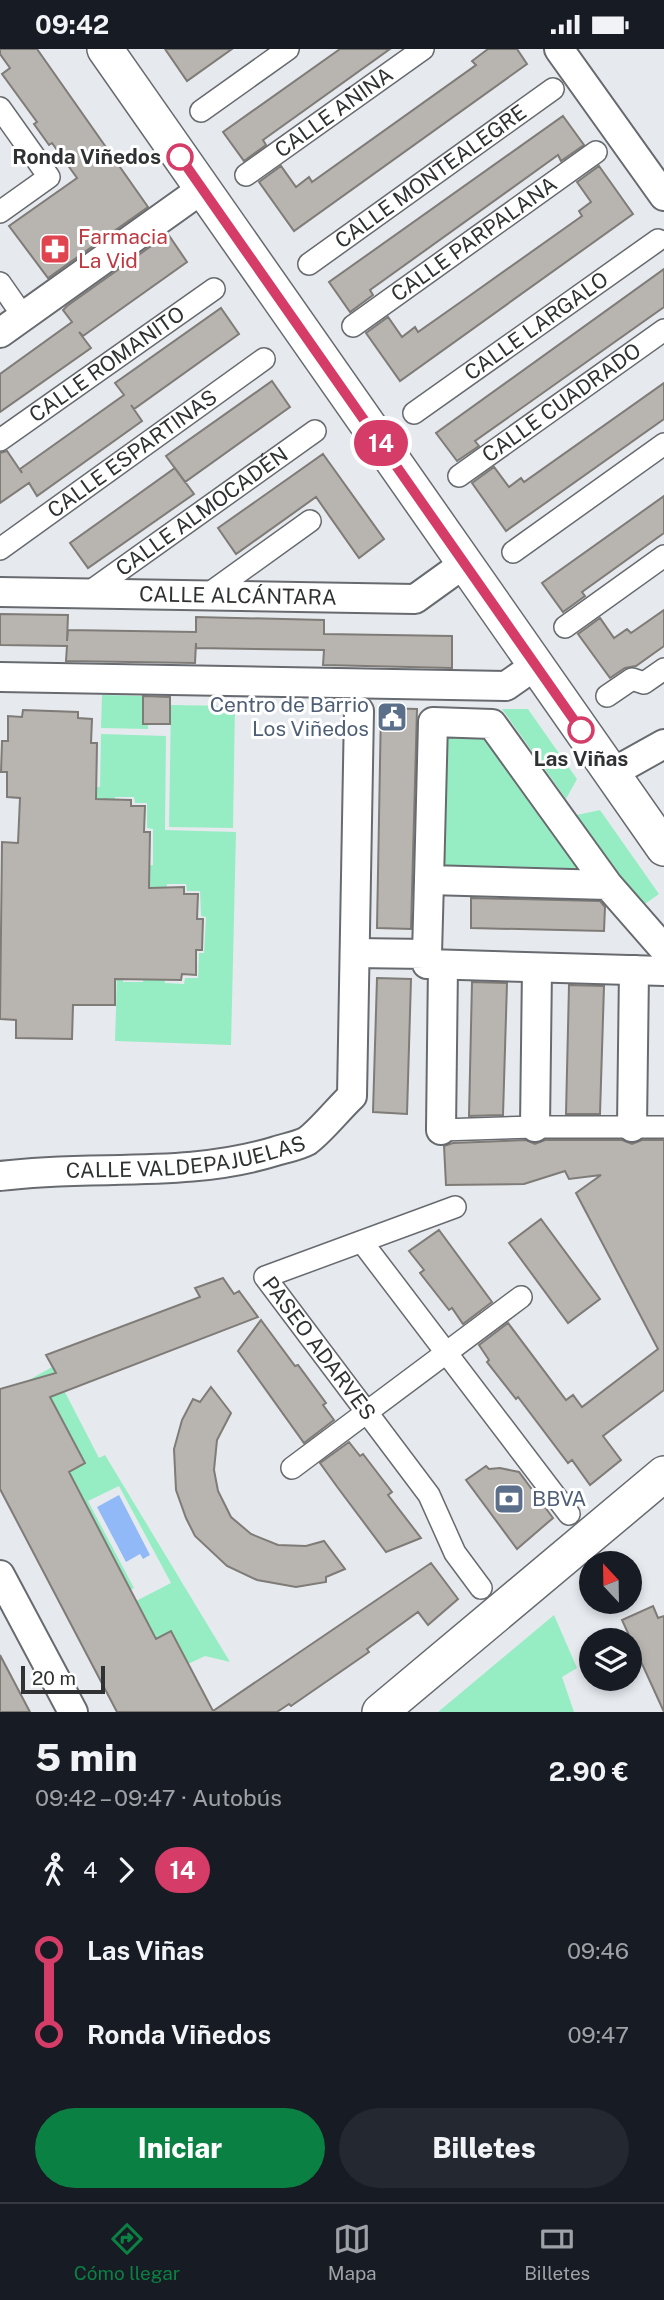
<!DOCTYPE html>
<html lang="es">
<head>
<meta charset="utf-8">
<style>
  :root { --surface:#171b24; --page:#242831; --text:#f1f3f6; --muted:#9ea1a6; --line:#363941; --accent:#0b8043 }
  body { margin:0; font-family:"Public Sans",sans-serif; background:var(--page); color:var(--text); height:100vh; display:flex; flex-direction:column; font-size:26px; white-space:nowrap }
  * { box-sizing:border-box; margin:0 }
  p { font-size:23px; color:var(--muted) }
  .icon { flex:none; width:38px; height:38px; fill:none; stroke:currentColor; stroke-width:2; stroke-linecap:round; stroke-linejoin:round }
  .map { position:relative; height:1663px; overflow:hidden }
  .sheet { display:flex; flex-direction:column; background:var(--surface); flex:1 }
  .sheet>* { flex:none }
  .badge { padding:0 14px; border-radius:23px; font-size:24px; line-height:46px }
  .needle { width:46px; rotate:338deg }
  .tools { position:absolute; left:579px; top:1502px; display:grid; gap:14px }
  .tools a { display:grid; place-items:center; width:63px; height:63px; border-radius:50%; background:var(--surface); box-shadow:0 4px 10px #0003; font-size:35px }
  .scale { position:absolute; left:21px; bottom:18px; width:84px; box-sizing:border-box; padding-left:7px; border:4px solid #2f3132; border-top:0; font-size:19px; line-height:24px; white-space:nowrap; color:#2f3132; -webkit-text-stroke:5px #fff; paint-order:stroke }
  .map>.badge { position:absolute; translate:-50% -50%; box-shadow:0 0 0 4px #fff }
  .legs { display:flex; align-items:center; gap:10px; height:77px; padding:0 35px; font-size:23px }
  .legs p { margin-inline-start:auto }
  .headline { display:flex; align-items:center; justify-content:space-between; height:119px; padding:0 35px }
  h1 { font-size:38px; font-weight:800; line-height:52px }
  .cta { display:flex; gap:14px; margin-top:auto; padding:14px 35px }
  .cta a { flex:1; height:80px; border-radius:42px; background:var(--accent); color:#fff; font-size:28px; font-weight:800; line-height:80px; text-align:center }
  .cta a+a { background:var(--page); color:var(--text) }
  ul { padding:0 35px; list-style:none }
  li { display:flex; align-items:center; gap:24px; height:84px; font-size:26px }
  li i { display:grid; place-items:center; width:10px; height:100%; margin:0 9px; background:currentColor }
  li i::after { content:''; width:18px; height:18px; margin:-9px; border:5px solid; border-radius:50%; background:var(--surface) }
  li p { margin-inline-start:auto }
  li:first-child i { background:linear-gradient(#0000 50%,currentColor 0) }
  li:last-child i { background:linear-gradient(currentColor 50%,#0000 0) }
  .status { display:flex; justify-content:space-between; align-items:center; height:49px; padding:0 35px; background:var(--surface); direction:ltr }
  .status svg { height:19px; fill:currentColor }
  .dock { display:flex; justify-content:space-around; align-items:center; height:98px; border-top:2px solid var(--line); background:var(--surface); font-size:19px; color:var(--muted) }
  .dock a { display:grid; justify-items:center; gap:4px }
  .dock .selected { color:var(--accent) }
  .map>svg:first-child { display:block }
  .green { fill:#97edc3 }
  .water { fill:#91b9f8 }
  .building { fill:#b8b4b0; stroke:#7f7b77; stroke-width:2 }
  .lines { fill:none; stroke-linecap:round; stroke-linejoin:round }
  .pedestrian-casing { stroke:#676b6f; stroke-width:24 }
  .minor-casing { stroke:#676b6f; stroke-width:32 }
  .tertiary-casing { stroke:#676b6f; stroke-width:38 }
  .pedestrian { stroke:#fff; stroke-width:21 }
  .minor { stroke:#fff; stroke-width:28 }
  .tertiary { stroke:#fff; stroke-width:35 }
  .line-1-casing { stroke:#fff; stroke-width:16 }
  .line-1 { stroke:#d53c67; stroke-width:10 }
  .stop-1-dot { fill:#fff; stroke:#d53c67; stroke-width:3.5 }
  .labels { text-anchor:middle; stroke-width:6; stroke-linejoin:round; paint-order:stroke }
  .street-label { font-size:21px; fill:#2f3132; stroke:#fff }
  .stop-label { font-size:21px; font-weight:bold; fill:#2f3132; stroke:#fff; text-anchor:end }
  .health-label { font-size:21px; fill:#be3a42; stroke:#fff; text-anchor:start }
  .service-label { font-size:21px; fill:#4e5e75; stroke:#fff; text-anchor:end }
</style>
</head>
<body>
<div class="status"><b>09:42</b><svg viewBox="0 0 49 12"><path d="M0 12V9h3v3zM5 12V6h3v6zM10 12V3h3v9zM15 12V0h3v12zM26 1h20v11H26zM47 4h2v5h-2z"/></svg></div>
<div class="map">
<svg width="664" height="1663" viewBox="0 0 664 1663">
  <rect width="100%" height="100%" fill="#e6eaef"/>
  <path class="green" d="M102,646L143,647V675H148V680L101,679Z
    M171,656L235,657L233,779L169,778Z
    M502,660H528L577,730L566,750Z
    M101,685L166,687L165,781L236,783L231,996L115,992L117,927H123V933H143L144,920H164L165,934L184,935L185,929H198L199,904H204L206,868L201,867L200,842H187L186,835H167L166,850L146,848V817L153,816V780L147,779V754H135L134,748H115L114,761H93L94,738H100Z
    M485,685L584,822L441,821L444,691L450,686Z
    M600,761L659,845L642,857L577,766Z
    M52,1318L99,1409L105,1406L230,1613L205,1607L188,1615L171,1582L156,1590L136,1552L171,1534L119,1437L88,1452L134,1539L130,1541L69,1423L85,1414L66,1379L22,1335Z
    M554,1566L577,1619L562,1628L574,1663H438Z"/>
  <path class="water" d="M119,1446L150,1506L143,1510L140,1505L126,1513L97,1458Z"/>
  <path class="building" d="M0,0H37L148,158L48,229L9,177L77,129L52,94L49,96L34,75L37,73L2,25L10,19L0,5Z
    M165,0H232L187,32Z
    M340,0H390L263,91L266,96L244,112L223,83Z
    M488,0H517L527,15L294,182L259,133L281,117L296,138L309,128L312,133L476,16L472,12Z
    M563,67L584,96L561,112L558,106L370,241L373,246L350,263L329,233Z
    M599,117L633,165L400,332L366,284L388,268L402,288L415,278L418,283L465,250L582,167L579,162L591,153L577,133Z
    M168,185L187,213L83,287L79,283L91,299L0,363V325L72,273L63,261L67,257Z
    M664,220V258L475,392L479,397L457,412L436,384Z
    M221,259L239,285L134,360L131,356L142,372L37,447L29,434L0,454V404L7,402L22,424L20,420L124,346L115,334Z
    M272,332L290,358L185,433L166,407Z
    M664,334V370L506,482L472,434L494,418L509,438L521,429L524,433Z
    M323,405L384,490L359,509L316,448L236,505L218,479Z
    M175,419L194,445L88,519L70,494Z
    M664,447V484L582,543L585,547L563,563L542,534Z
    M664,561V597L636,617L625,619L610,629L578,585L600,569L614,589L627,580L631,584Z
    M0,565L68,566L67,592L68,581L196,583V568L324,571V585L452,587V619L323,616L324,601L196,599V594L195,614L66,612L67,597L0,596Z
    M143,647L170,648V675H143Z
    M381,659L417,660L411,880L377,879Z
    M23,661L78,663V669L92,670L91,694H97L96,750L131,751V757H145L144,783H150L149,839L184,838V845H198L197,870H203L202,901H196V926L182,925L181,931L115,930V956H73L72,990L16,989V971L0,970L2,793L18,794L20,749L7,748V723H1L2,692H8V667L22,668Z
    M471,849L600,852L605,858L604,882L471,879Z
    M377,929L411,930L407,1065L373,1063Z
    M472,933L507,934L503,1066L469,1067Z
    M569,936L604,937L600,1065H566Z
    M526,1091L535,1095L545,1091H622L632,1095L642,1091H664V1341L603,1387L621,1411L590,1436L572,1411L568,1414L518,1348L516,1350L487,1313L489,1311L479,1296L508,1274L566,1351L573,1346L582,1358L658,1300L576,1144L601,1126L569,1130L565,1122L524,1135L446,1136L444,1097L453,1094Z
    M541,1170L600,1250L568,1274L509,1194Z
    M439,1181L492,1253L463,1275L452,1259L449,1261L420,1224L424,1221L409,1202Z
    M223,1229L234,1245L239,1242L258,1268L50,1348L85,1414L69,1423L156,1590L171,1582L213,1662L431,1514L458,1550L428,1576L418,1563L367,1600L369,1603L291,1657L289,1655L277,1663H117L0,1440V1340L56,1324L46,1306L200,1248L195,1239Z
    M261,1271L295,1317L298,1316L326,1354L323,1356L334,1371L304,1394L238,1302Z
    M211,1338L231,1364L217,1391L214,1421L218,1442L231,1468L251,1485L278,1496L306,1497L324,1492L345,1520L326,1528V1533L296,1538L257,1531L227,1517L195,1487L186,1469L176,1441L174,1400L182,1371L193,1350L200,1353Z
    M349,1393L360,1407L363,1405L392,1443L388,1446L421,1489L386,1503L338,1439L320,1414Z
    M486,1417L489,1420L500,1419L519,1423L553,1469L517,1500L466,1431Z
    M653,1557L658,1569L664,1567V1663L622,1571Z
    M0,1606L30,1663H0Z"/>
  <g class="lines">
    <g class="pedestrian-casing">
      <g id="pedestrian">
        <path d="M0,59L49,128L0,163"/>
        <path d="M201,62L288,0"/>
        <path id="s1" d="M246,126L423,0"/>
        <path id="s2" d="M309,215L553,40"/>
        <path d="M0,234L23,267"/>
        <path id="s3" d="M353,277L596,103"/>
        <path id="s4" d="M414,364L658,191"/>
        <path id="s5" d="M0,391L214,240"/>
        <path id="s6" d="M459,427L664,281"/>
        <path id="s7" d="M0,500L264,310"/>
        <path d="M513,503L664,395"/>
        <path id="s8" d="M88,544L315,382"/>
        <path d="M207,546L310,472"/>
        <path d="M565,578L664,507"/>
        <path d="M607,647L632,630L644,634L664,620"/>
        <path d="M441,1081L535,1078H664"/>
        <path id="s9" d="M455,1158L265,1228L429,1446L455,1504L481,1539"/>
        <path d="M362,1193L569,1465"/>
        <path d="M292,1419L521,1248"/>
      </g>
    </g>
    <g class="minor-casing">
      <g id="minor">
        <path d="M559,0L664,147"/>
        <path d="M0,284L202,140"/>
        <path id="s10" d="M0,543L415,550L465,514"/>
        <path d="M0,628L506,637L536,616"/>
        <path d="M612,724L664,695"/>
        <path d="M608,836L429,831L433,673L492,675L608,836L664,900"/>
        <path d="M355,904L427,905V915L664,922"/>
        <path d="M427,905L429,831"/>
        <path d="M535,1078L537,919"/>
        <path d="M632,1078L634,921"/>
        <path d="M441,1081L443,916"/>
        <path id="s11" d="M0,1127C92,1115 186,1130 276,1102C285,1099 298,1097 307,1092C320,1083 339,1059 352,1047L359,662"/>
        <path d="M0,1526L73,1663"/>
      </g>
    </g>
    <g class="tertiary-casing">
      <path id="tertiary" d="M105,0L664,799
        M380,1663L664,1425"/>
    </g>
    <use href="#pedestrian" class="pedestrian"/>
    <use href="#minor" class="minor"/>
    <use href="#tertiary" class="tertiary"/>
  </g>
  <g class="lines">
    <g class="line-1-casing">
      <path id="line-1" d="M180,108L581,681"/>
    </g>
    <use href="#line-1" class="line-1"/>
  </g>
  <defs>
    <g id="pharmacy-square" transform="scale(1.575)"><rect x="-9" y="-9" width="18" height="18" rx="4" fill="#e0444e" stroke="#fff"/><path d="M-2-6h4v4h4v4h-4v4h-4v-4h-4v-4h4Z" fill="#fff"/></g>
    <g id="civic-square" transform="scale(1.575)"><rect x="-9" y="-9" width="18" height="18" rx="4" fill="#5c6f8a" stroke="#fff"/><path d="M-.6-6.5H3V-4.5H.6V-3L4-1V1h2V6H-6V1h2V-1L-.6-3ZM-1.2 2.5V6h2.4V2.5Z" fill="#fff"/></g>
    <g id="bank-square" transform="scale(1.575)"><rect x="-9" y="-9" width="18" height="18" rx="4" fill="#5c6f8a" stroke="#fff"/><path d="M-6-4H6V4H-6ZM0-2.3a2.3 2.3 0 1 0 0 4.6a2.3 2.3 0 1 0 0-4.6Z" fill="#fff"/></g>
  </defs>
  <g fill-rule="evenodd">
    <use href="#pharmacy-square" x="55" y="200"/>
    <use href="#civic-square" x="392" y="668"/>
    <use href="#bank-square" x="509" y="1450"/>
  </g>
  <g class="stop-1-dot">
    <circle cx="180" cy="108" r="12"/>
    <circle cx="581" cy="681" r="12"/>
  </g>
  <g class="labels">
    <g class="street-label">
      <text dy="7" stroke="none"><textPath href="#s1" startOffset="108">CALLE AÑINA</textPath></text>
      <text dy="7" stroke="none"><textPath href="#s2" startOffset="150">CALLE MONTEALEGRE</textPath></text>
      <text dy="7" stroke="none"><textPath href="#s3" startOffset="149">CALLE PARPALANA</textPath></text>
      <text dy="7" stroke="none"><textPath href="#s4" startOffset="150">CALLE LARGALO</textPath></text>
      <text dy="7" stroke="none"><textPath href="#s5" startOffset="131">CALLE ROMANITO</textPath></text>
      <text dy="7" stroke="none"><textPath href="#s6" startOffset="126">CALLE CUADRADO</textPath></text>
      <text dy="7" stroke="none"><textPath href="#s7" startOffset="163">CALLE ESPARTINAS</textPath></text>
      <text dy="7" stroke="none"><textPath href="#s8" startOffset="140">CALLE ALMOCADÉN</textPath></text>
      <text dy="7" stroke="none"><textPath href="#s10" startOffset="238">CALLE ALCÁNTARA</textPath></text>
      <text dy="7" stroke="none"><textPath href="#s11" startOffset="187">CALLE VALDEPAJUELAS</textPath></text>
      <text dy="7" stroke="none"><textPath href="#s9" startOffset="292">PASEO ADARVES</textPath></text>
    </g>
    <g class="stop-label">
      <text x="161" y="115">Ronda Viñedos</text>
      <text x="581" y="717" text-anchor="middle">Las Viñas</text>
    </g>
    <g class="health-label">
      <text x="78" y="195">Farmacia<tspan x="78" dy="24">La Vid</tspan></text>
    </g>
    <g class="service-label">
      <text x="369" y="663">Centro de Barrio<tspan x="369" dy="24">Los Viñedos</tspan></text>
      <text x="532" y="1457" text-anchor="start">BBVA</text>
    </g>
  </g>
</svg>
<div class="tools">
<a><svg class="needle" viewBox="-14 -14 28 28"><path d="M0-13l5 13h-10z" fill="#e53935"/><path d="M0 13l5-13h-10z" fill="#9ea1a6"/></svg></a>
<a><svg class="icon" aria-label="layers" viewBox="0 0 24 24"><path d="M12 4l9 5-9 5-9-5zM3 14l9 5 9-5"/></svg></a>
</div>
<div class="scale">20 m</div>
<b class="badge" style="left:381px;top:394px;background:#d53c67;color:#fff">14</b>
</div>
<section class="sheet">
<div class="headline"><div><h1>5 min</h1><p>09:42 – 09:47 · Autobús</p></div><b>2.90 €</b></div>
<div class="legs"><svg class="icon" aria-label="walk" viewBox="0 0 24 24"><circle cx="13" cy="4" r="2"/><path d="M13 8l-2 6 4 7M11 14l-3 7M7 12l3-4h3l4 4"/></svg>4<svg class="icon" aria-label="forward" viewBox="0 0 24 24"><path d="M9 5l7 7-7 7"/></svg><b class="badge" style="background:#d53c67;color:#fff">14</b></div>
<ul>
<li><i style="color:#d53c67"></i><b>Las Viñas</b><p>09:46</p></li>
<li><i style="color:#d53c67"></i><b>Ronda Viñedos</b><p>09:47</p></li>
</ul>
<div class="cta"><a>Iniciar</a><a>Billetes</a></div>
</section>
<nav class="dock">
<a class="selected"><svg class="icon" aria-label="directions" viewBox="0 0 24 24"><path d="M12 3l9 9-9 9-9-9zM9 14v-3h6M13 9l2 2-2 2"/></svg>Cómo llegar</a>
<a><svg class="icon" aria-label="map" viewBox="0 0 24 24"><path d="M3 6l6-2 6 2 6-2v14l-6 2-6-2-6 2zM9 4v14M15 6v14"/></svg>Mapa</a>
<a><svg class="icon" aria-label="tickets" viewBox="0 0 24 24"><path d="M3 7h18v10H3zM15 7v10"/></svg>Billetes</a>
</nav>
</body>
</html>
